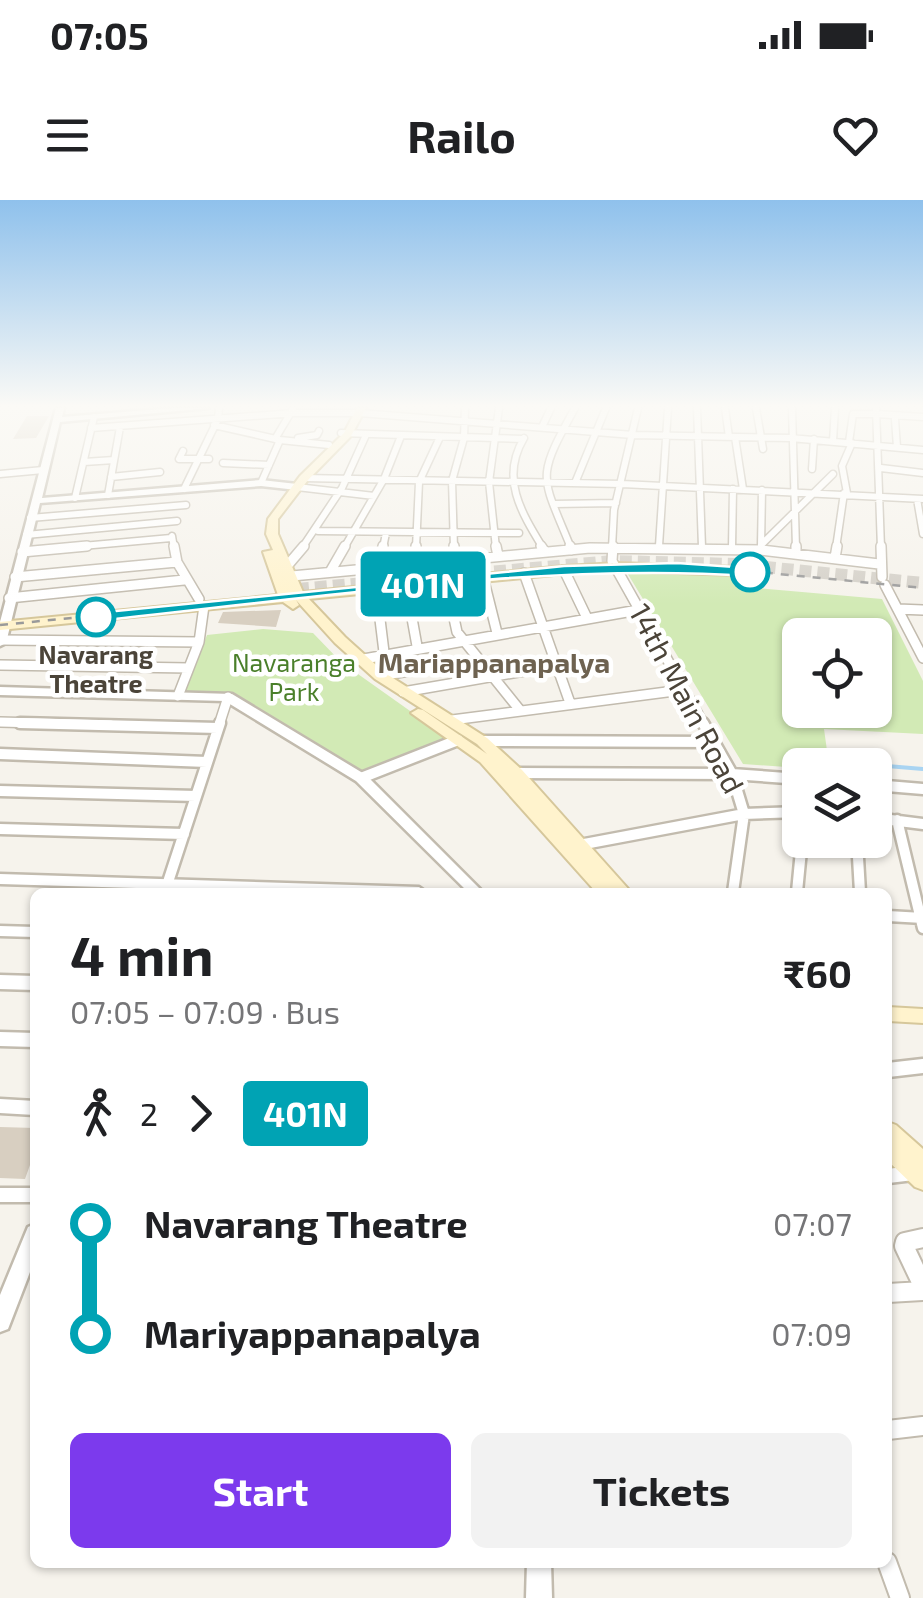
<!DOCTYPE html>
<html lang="en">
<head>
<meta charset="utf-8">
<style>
  :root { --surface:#fff; --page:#f2f2f2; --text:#202124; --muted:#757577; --accent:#7c3aed }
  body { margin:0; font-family:"Exo 2",sans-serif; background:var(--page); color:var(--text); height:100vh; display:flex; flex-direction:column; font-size:38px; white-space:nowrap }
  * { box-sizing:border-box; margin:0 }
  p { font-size:32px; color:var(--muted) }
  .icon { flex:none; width:55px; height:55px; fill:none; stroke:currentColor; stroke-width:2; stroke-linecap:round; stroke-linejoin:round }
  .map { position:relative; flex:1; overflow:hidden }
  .details { position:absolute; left:30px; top:688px; width:862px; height:680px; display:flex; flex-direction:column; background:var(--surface); border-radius:15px; box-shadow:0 2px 8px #0004 }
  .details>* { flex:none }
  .badge { padding:0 20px; border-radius:8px; font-size:35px; line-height:65px }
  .buttons { position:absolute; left:782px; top:418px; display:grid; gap:20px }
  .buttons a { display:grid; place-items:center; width:110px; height:110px; border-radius:15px; background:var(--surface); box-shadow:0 2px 8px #0004; font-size:50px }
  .map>.badge { position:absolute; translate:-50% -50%; box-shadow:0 0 0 5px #fff }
  .legs { display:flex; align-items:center; gap:15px; height:110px; padding:0 40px; font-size:32px }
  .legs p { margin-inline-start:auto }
  .headline { display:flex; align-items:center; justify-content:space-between; height:170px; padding:0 40px }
  h1 { font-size:55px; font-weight:700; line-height:75px }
  .primary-button { display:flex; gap:20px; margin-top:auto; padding:20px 40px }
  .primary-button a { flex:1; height:115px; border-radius:15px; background:var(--accent); color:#fff; font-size:40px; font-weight:700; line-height:115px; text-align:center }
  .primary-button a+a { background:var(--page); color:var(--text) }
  ul { padding:0 40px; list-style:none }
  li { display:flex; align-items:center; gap:35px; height:110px; font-size:38px }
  li i { display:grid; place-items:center; width:15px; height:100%; margin:0 12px; background:currentColor }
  li i::after { content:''; width:25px; height:25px; margin:-12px; border:8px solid; border-radius:50%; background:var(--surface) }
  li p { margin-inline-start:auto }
  li:first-child i { background:linear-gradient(#0000 50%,currentColor 0) }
  li:last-child i { background:linear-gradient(currentColor 50%,#0000 0) }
  .status { display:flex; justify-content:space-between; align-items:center; height:70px; padding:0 50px; background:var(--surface); direction:ltr }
  .status svg { height:28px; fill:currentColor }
  header { display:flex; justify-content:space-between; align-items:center; height:130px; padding:0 40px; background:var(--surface); font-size:45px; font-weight:700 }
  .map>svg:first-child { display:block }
  .green { fill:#d2eab5; fill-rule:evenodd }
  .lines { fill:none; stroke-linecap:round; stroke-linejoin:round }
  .stream { stroke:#a9d4f2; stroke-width:4 }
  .building { fill:#d8cfc1 }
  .secondary-tunnel { stroke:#d4d0c8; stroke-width:12; stroke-dasharray:12 6; stroke-linecap:butt }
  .minor-far4-casing { stroke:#c2bbae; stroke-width:9 }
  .minor-far3-casing { stroke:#c2bbae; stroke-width:12 }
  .minor-far2-casing { stroke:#c2bbae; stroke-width:15 }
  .minor-far1-casing { stroke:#c2bbae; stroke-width:19 }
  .minor-casing { stroke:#c2bbae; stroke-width:22 }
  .tertiary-casing { stroke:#c2bbae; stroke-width:5 }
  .secondary-casing { stroke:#d6c79b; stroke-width:4 }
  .minor-far4 { stroke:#fff; stroke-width:6 }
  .minor-far3 { stroke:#fff; stroke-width:9 }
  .minor-far2 { stroke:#fff; stroke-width:10 }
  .minor-far1 { stroke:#fff; stroke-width:14 }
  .minor { stroke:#fff; stroke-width:18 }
  .tertiary { fill:#fff; fill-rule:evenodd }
  .secondary { fill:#fff3cd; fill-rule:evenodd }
  .rail { stroke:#9a9a9a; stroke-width:2.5; stroke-dasharray:8 8; stroke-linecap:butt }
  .line-1 { fill:#00a3b4; stroke:#fff; stroke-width:2.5 }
  .stop-1-dot { fill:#fff; stroke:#00a3b4; stroke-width:5 }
  .labels { text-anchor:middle; stroke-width:9; stroke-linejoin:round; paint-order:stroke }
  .far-stop-label { font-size:25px; font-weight:bold; fill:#4b4439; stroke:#fff }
  .far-park-label { font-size:25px; fill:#4a7f2a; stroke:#fff }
  .far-neighbourhood-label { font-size:28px; font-weight:bold; fill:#6e6250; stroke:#fff }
  .street-label { font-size:30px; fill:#4b4439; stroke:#fff }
</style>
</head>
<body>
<div class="status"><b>07:05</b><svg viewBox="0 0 49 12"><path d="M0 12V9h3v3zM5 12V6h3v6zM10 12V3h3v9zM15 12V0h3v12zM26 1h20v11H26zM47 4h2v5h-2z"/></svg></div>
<header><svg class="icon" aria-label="menu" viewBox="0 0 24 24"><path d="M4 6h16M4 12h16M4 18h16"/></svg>Railo<svg class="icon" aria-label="heart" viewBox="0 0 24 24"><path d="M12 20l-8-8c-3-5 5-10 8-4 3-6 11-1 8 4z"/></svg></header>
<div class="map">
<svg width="923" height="1398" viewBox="0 0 923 1398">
  <rect width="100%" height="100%" fill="#f6f3ec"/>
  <path class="green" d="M626,371L729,375L731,379L757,382V388L882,399L923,481V534L824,529L829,565H800V568L743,564ZM800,435H875V510H800Z
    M263,429L313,433L341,462L451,540L362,574L236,494L184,493L207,435Z"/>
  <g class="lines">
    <path class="stream" d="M847,563L872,565
      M875,565L923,569"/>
  </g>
  <path class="building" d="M27,216H49L36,238L13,239Z
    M281,410L276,427L218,423L223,412Z
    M0,927L35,928V951L25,979L0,978Z"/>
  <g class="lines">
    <path class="secondary-tunnel" d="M297,389L612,361L736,364L923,383"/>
    <g class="minor-far4-casing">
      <path id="minor-far4" d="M697,208L702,347
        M725,208L729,237
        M756,208L763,249
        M792,208L796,348
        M876,208L881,348
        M877,214L923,217
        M895,219L897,247
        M214,225L280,240L329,245
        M542,227L551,208
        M91,228L294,213H360L633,235L791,238L923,250
        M341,233L523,239
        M735,237L743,289
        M298,238L317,235L319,231
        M524,238C500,278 521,312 543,348
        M275,239L293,209
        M833,241L835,208
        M849,242L853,214H877
        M183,251L179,259H209
        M84,262L114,260
        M223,263L269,265
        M881,268L923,273
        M812,269L814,239
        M0,274L43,270
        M111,277L160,272
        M304,278L622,284L923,299
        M261,283L280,240
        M575,283L606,208
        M297,287L374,296
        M184,289L218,219L219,208
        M847,293L842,266L852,243
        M108,295L120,227
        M75,298L94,217
        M917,299L923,334
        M554,304L616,303
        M30,318L186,305
        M318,331L519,333
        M26,335L177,321
        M172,336L174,348
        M761,345L833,274
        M659,346L668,208
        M761,346L762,290
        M60,348L171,338
        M302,348L342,288L366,235
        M344,348L384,279L401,236
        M383,348L386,333
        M416,348L419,282L440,237
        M454,348L452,281L464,238L465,208
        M496,348L489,282L499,208
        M571,348C541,274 535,280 575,208
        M586,348H625
        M612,348L614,310L638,208
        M732,348L733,289
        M836,348L844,293"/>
    </g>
    <g class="minor-far3-casing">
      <path id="minor-far3" d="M174,346L177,362L199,399
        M416,346L417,363
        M454,346L455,360
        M496,346L498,356
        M541,346L545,352
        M570,346L572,350
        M613,346L612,361L704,525
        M796,346V353
        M881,346L882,377
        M22,352L87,346
        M835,358L837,346
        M287,366L304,346
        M379,367L383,346
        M564,370L587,418
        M330,372L345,346
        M524,373L570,503
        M292,376L590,348L761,350L879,364
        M15,377L177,362
        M483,377L497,433
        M446,381L457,432L519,509
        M406,385L417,446
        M885,385L923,458
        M376,387L384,452
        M9,398L184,380
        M898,409L923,410
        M1,440L199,442
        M347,462L638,410
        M0,465L189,468
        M380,476L478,459
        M403,492L559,465
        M178,496L199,442L204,406
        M452,520L682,490
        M0,522L111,525
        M219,525L228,497"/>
    </g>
    <g class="minor-far2-casing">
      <path id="minor-far2" d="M20,523L218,528
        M703,523L732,574L744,614L733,692
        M482,541L712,542
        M0,554L207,562
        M517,573L732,574L800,579
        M361,578L458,540
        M875,585L923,589
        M0,591L196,596
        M875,618L923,624
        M897,620L923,728
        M0,629L184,634
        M857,640L860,692
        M579,645L744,614L800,612
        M168,682L220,523
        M797,692L802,640
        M888,716L923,718
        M0,731L35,732"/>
    </g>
    <g class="minor-far1-casing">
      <path id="minor-far1" d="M0,782L35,783
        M0,839L35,840
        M888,870L923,866
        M0,906L35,908
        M888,976L913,973
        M0,995H35"/>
    </g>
    <g class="minor-casing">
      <path id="minor" d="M923,1038L905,1042L904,1046L923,1086
        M888,1093L923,1091
        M888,1230L923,1226
        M887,1362L900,1398"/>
    </g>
    <g class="tertiary-casing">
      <path id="tertiary" d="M56,208H64L62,217L173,208H209L60,222L42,298L261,280L297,284L301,287L297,290L261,286L40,303L6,443L0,446V422Z
        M0,487L232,494L366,575L483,692H468L356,581L225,501L0,495Z
        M0,674L419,687L426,692H274L0,684Z
        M35,1024V1059L8,1129L0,1132V1095L28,1027Z
        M527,1362H551L552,1398H526Z"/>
    </g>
    <g class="secondary-casing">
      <path id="secondary" d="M357,208H366L351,236L308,280L278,319V334L303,392L564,366L618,363L736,367L742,371L736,375L618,371L564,374L309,399L345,437L385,473L487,538L522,570L631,692H596L480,562L411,513L418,509L423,510L487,554L477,544L375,479L335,443L296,400L299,405L293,409L283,402L0,430V422L278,395L263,352L273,350L266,334L268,319L300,276L344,233Z
        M888,807L923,809V823L888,821Z
        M888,922L896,925L923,949V990L915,987L888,961Z"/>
    </g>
    <use href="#minor-far4" class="minor-far4"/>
    <use href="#minor-far3" class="minor-far3"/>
    <use href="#minor-far2" class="minor-far2"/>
    <use href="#minor-far1" class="minor-far1"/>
    <use href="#minor" class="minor"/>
    <use href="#tertiary" class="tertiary"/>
    <use href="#secondary" class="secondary"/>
    <path class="rail" d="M0,425L614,365L728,369L923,388"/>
  </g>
  <linearGradient id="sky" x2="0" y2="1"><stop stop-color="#8fc1ec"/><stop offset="0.51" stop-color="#fbfaf6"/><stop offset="1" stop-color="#fbfaf6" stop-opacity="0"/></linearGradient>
  <rect width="923" height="404" fill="url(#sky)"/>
  <path class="line-1" d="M677,363L750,368L757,372L750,376C536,362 309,399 96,421L89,417L96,413L564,366Z"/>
  <g class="stop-1-dot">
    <circle cx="750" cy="372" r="18"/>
    <circle cx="96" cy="417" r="18"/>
  </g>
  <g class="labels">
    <g class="far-stop-label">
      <text x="96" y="464">Navarang<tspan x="96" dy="29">Theatre</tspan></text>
    </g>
    <g class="far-park-label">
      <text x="294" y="472">Navaranga<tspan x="294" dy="29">Park</tspan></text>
    </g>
    <g class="far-neighbourhood-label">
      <text x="494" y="473">Mariappanapalya</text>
    </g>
    <g class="street-label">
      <text transform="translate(686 499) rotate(62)" y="10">14th Main Road</text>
    </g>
  </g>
</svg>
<div class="buttons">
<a><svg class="icon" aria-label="locate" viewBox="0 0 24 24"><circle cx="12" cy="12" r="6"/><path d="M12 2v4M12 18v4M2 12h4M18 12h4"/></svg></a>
<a><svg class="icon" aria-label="layers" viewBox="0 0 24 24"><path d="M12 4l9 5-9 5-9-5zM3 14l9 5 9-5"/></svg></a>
</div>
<b class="badge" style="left:423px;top:384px;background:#00a3b4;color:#fff">401N</b>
<section class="details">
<div class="headline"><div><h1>4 min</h1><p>07:05 – 07:09 · Bus</p></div><b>₹60</b></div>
<div class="legs"><svg class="icon" aria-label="walk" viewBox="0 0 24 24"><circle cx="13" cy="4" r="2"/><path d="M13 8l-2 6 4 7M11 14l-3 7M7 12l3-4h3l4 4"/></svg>2<svg class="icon" aria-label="forward" viewBox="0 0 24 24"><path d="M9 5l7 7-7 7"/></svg><b class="badge" style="background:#00a3b4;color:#fff">401N</b></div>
<ul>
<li><i style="color:#00a3b4"></i><b>Navarang Theatre</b><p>07:07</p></li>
<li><i style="color:#00a3b4"></i><b>Mariyappanapalya</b><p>07:09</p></li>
</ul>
<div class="primary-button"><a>Start</a><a>Tickets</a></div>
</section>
</div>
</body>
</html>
